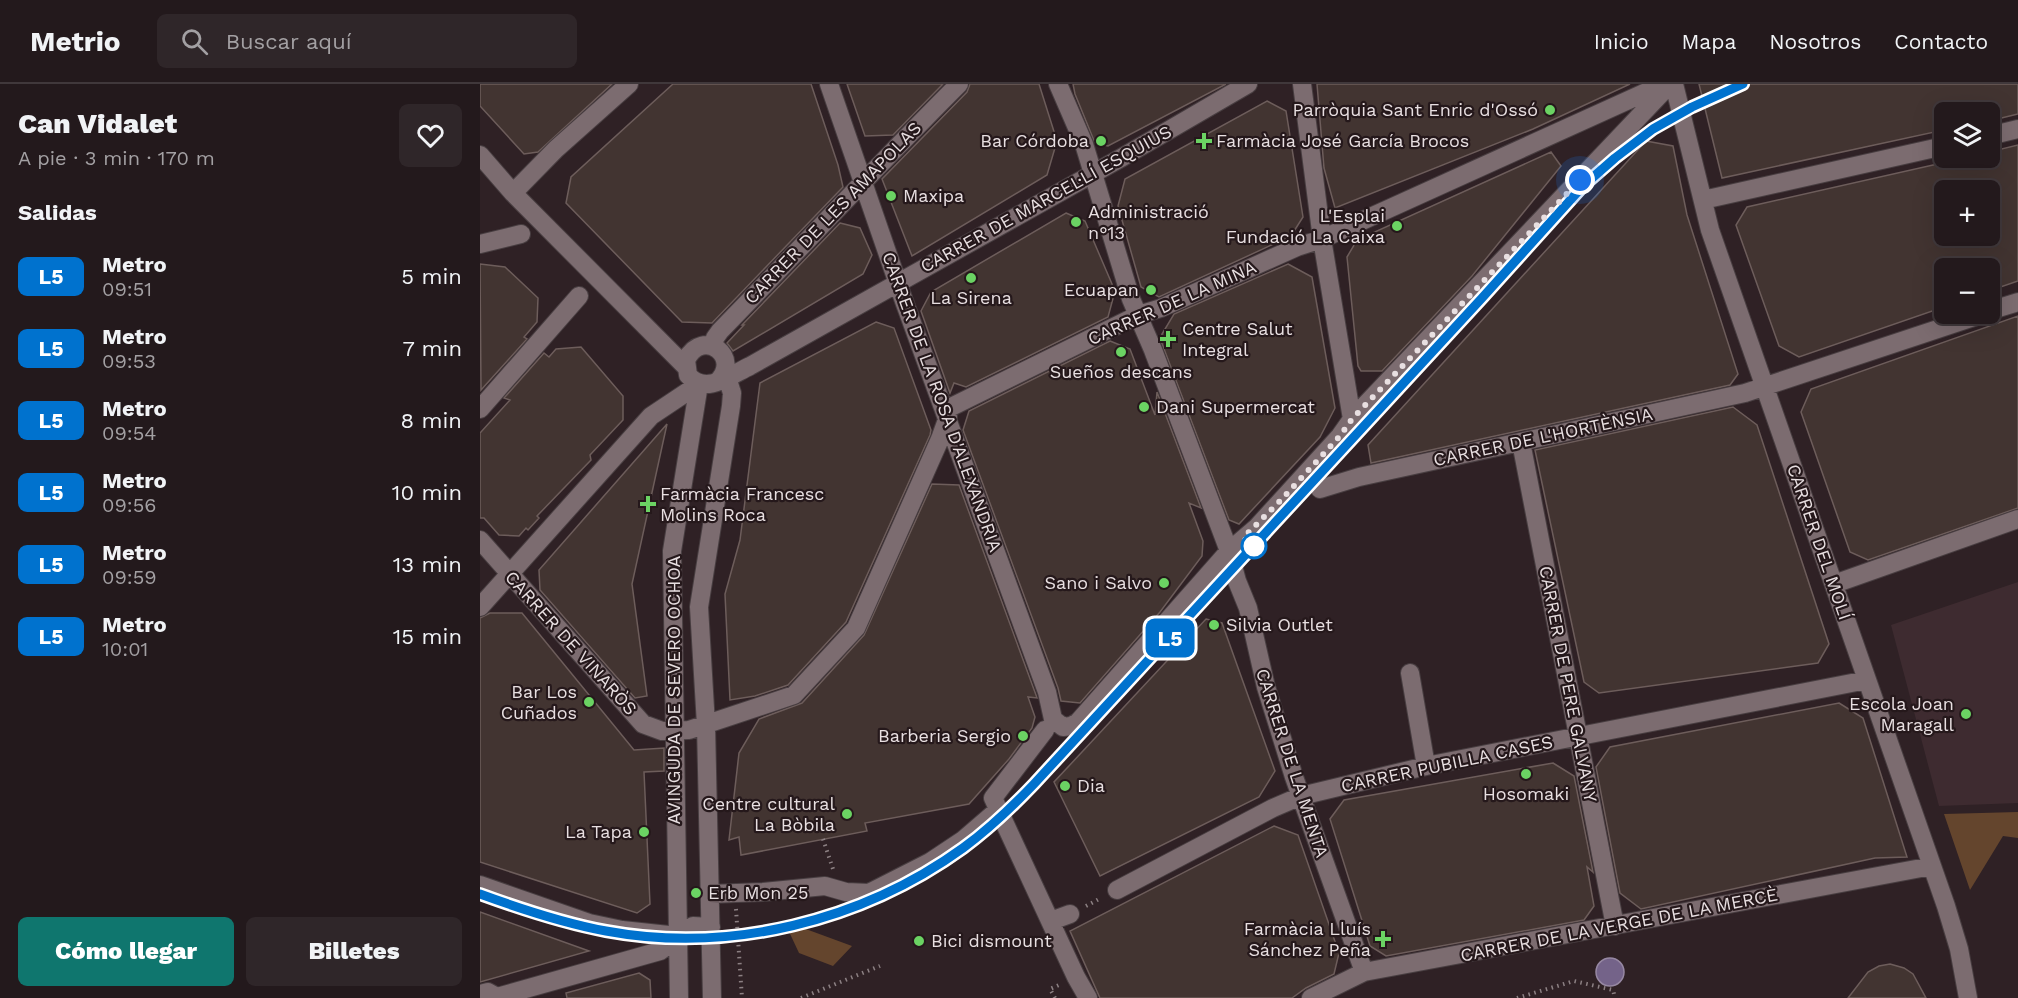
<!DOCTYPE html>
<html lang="es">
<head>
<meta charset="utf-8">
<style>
  :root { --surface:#23191c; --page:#2f2629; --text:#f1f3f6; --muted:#a3a0a3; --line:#40383b; --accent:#0f766e }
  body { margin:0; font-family:"Work Sans",sans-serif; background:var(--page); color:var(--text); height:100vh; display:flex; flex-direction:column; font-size:22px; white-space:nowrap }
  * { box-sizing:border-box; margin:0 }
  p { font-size:20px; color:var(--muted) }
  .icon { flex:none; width:33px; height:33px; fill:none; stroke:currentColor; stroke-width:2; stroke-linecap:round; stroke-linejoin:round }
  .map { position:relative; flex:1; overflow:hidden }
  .side { display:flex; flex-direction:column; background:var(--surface); width:480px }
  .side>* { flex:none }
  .badge { padding:0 12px; border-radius:9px; font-size:21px; line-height:39px }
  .tools { position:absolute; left:1454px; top:18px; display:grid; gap:12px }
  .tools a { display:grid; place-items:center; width:66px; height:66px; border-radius:9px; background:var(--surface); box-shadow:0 6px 24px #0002,0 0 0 2px var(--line); font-size:30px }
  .you { position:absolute; width:30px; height:30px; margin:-15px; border:4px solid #fff; border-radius:50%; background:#1a73e8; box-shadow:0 0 0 9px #1a73e833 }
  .map>.badge { position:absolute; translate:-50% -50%; box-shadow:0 0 0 3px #fff }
  h2 { padding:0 18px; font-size:22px; line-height:54px }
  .round { display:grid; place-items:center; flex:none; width:63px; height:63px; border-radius:9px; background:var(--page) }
  .head { display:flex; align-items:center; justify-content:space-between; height:102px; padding:0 18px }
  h1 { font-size:28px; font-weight:800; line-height:45px }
  .action { display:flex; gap:12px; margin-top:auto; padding:12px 18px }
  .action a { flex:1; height:69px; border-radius:9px; background:var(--accent); color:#fff; font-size:24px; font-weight:800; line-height:69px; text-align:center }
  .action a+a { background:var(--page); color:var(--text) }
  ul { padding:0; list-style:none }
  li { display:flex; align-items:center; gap:18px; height:72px; padding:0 18px }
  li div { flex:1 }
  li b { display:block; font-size:22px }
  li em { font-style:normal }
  li .badge { min-width:66px; font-weight:700; text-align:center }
  header { display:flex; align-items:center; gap:36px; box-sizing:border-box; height:84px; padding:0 30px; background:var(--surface); border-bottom:2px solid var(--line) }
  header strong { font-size:28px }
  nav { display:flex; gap:33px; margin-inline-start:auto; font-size:21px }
  .search { width:420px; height:54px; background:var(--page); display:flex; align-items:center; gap:15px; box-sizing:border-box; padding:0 21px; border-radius:9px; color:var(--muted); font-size:22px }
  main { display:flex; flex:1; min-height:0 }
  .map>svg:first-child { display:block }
  .built { fill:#3e2b30 }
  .green { fill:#64452d }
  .water { fill:#746389; stroke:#9788a3; stroke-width:1.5 }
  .building { fill:#423431; stroke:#6d5d5b; stroke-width:1.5; fill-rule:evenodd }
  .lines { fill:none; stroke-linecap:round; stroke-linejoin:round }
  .minor-casing { stroke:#483e41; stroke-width:20 }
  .path { stroke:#8c8083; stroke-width:4; stroke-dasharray:1.5 4.5; stroke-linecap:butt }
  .minor { stroke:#7c6c70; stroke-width:18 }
  .line-casing { stroke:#fff; stroke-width:14 }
  .line { stroke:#0072ce; stroke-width:9 }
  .walk { stroke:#e8dfe1; stroke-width:6; stroke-dasharray:0 10.8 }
  .poi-dot { fill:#6bd363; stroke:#25181b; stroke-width:2 }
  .stop-dot { fill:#fff; stroke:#0072ce; stroke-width:3 }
  .labels { text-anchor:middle; stroke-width:4.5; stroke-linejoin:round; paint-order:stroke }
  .poi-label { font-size:18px; fill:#e8dfe1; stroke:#25181b; text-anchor:end }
  .street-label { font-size:18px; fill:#e8dfe1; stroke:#25181b }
</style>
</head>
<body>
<header>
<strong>Metrio</strong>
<div class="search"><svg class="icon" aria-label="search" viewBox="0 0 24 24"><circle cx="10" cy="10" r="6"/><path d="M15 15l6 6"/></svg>Buscar aquí</div>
<nav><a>Inicio</a><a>Mapa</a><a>Nosotros</a><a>Contacto</a></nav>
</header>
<main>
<section class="side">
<div class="head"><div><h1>Can Vidalet</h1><p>A pie · 3 min · 170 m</p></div><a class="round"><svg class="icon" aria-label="heart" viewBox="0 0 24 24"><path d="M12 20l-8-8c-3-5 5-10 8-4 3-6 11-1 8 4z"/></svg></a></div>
<h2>Salidas</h2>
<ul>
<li><span class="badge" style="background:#0072ce;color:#fff">L5</span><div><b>Metro</b><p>09:51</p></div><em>5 min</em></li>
<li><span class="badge" style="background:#0072ce;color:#fff">L5</span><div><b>Metro</b><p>09:53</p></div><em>7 min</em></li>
<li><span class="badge" style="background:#0072ce;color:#fff">L5</span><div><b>Metro</b><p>09:54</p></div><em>8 min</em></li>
<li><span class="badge" style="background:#0072ce;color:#fff">L5</span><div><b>Metro</b><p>09:56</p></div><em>10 min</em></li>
<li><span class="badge" style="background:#0072ce;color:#fff">L5</span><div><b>Metro</b><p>09:59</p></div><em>13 min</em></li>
<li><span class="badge" style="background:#0072ce;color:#fff">L5</span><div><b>Metro</b><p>10:01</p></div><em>15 min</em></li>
</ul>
<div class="action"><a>Cómo llegar</a><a>Billetes</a></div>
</section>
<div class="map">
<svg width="1538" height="914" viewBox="0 0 1538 914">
  <rect width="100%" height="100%" fill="#2f2125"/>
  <path class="built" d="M1538,498V719L1459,722L1411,541Z"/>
  <path class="green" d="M1538,728V754L1523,752L1490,806L1464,730Z
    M304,837L372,862L353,882L319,869Z"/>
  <path class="water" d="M1116 888a14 14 0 1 1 28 0a14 14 0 1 1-28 0Z"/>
  <path class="building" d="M0,0H132L58,68L44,70L0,22Z
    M193,0H331L358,81L363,103L232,239L202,238L86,119L91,93Z
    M367,0H463L413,51L385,52Z
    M490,0H559L577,57L567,91L432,172L402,95L487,8Z
    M593,0H746L628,62L615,59L595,10Z
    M837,0H1150L1053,45L855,124L844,84Z
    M1219,0H1538V30L1509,37V28H1464V46L1242,94Z
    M787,17L806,27L823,133L811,152L679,213L661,203L638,122L645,95Z
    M1166,57L1193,62L1207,131L1258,290L1250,301L891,379L888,361Z
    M1538,61V197L1509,207V184H1464V223L1319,273L1299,262L1256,141L1267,123L1484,74H1509V68ZM1464,106H1509V152H1464Z
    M1071,68L1081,82L992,192L902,287H881L878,282L867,173L877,156Z
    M586,129L605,137L635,207L628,233L486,303L474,299L470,309L441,227L451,208Z
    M360,139L380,144L392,171L383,190L253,267L247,259L264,241H262Z
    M0,180L25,183L58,214L57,238L44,253L47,255L1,306Z
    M808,180L832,193L855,324L840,353L759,440L749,436L681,257L682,250L694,230Z
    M1538,232V424L1388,476L1370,468L1321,328L1331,305Z
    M396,238L414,244L451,346L450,351L366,538L308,601L275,612L250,616L245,510L260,456L280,299Z
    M630,257L650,265L675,331L677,308L721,424L709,419L723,457L722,472L680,528L600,619L581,617L578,604L483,346L489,327Z
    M101,263L143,312V336L110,371L111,376L57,432L59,434L48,446L46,444L39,452L19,451L4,434H0V349L30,316L24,314L64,269L69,273L76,265Z
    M1253,323L1277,341L1349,560L1338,579L1119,609L1104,598L1055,366Z
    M187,340L152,500L167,612L155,614L60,506L59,486Z
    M452,400L479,401L556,611L557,614L548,613L555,633L552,644L529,675L489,720L385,739L387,747L261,771L259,753L249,756L259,669L279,635L322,619L384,551Z
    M10,529H42L154,666L184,664V687L164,688L170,820L157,829L0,778V534Z
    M726,535L742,539L795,687L779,713L620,792L574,698Z
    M1359,619L1383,634L1427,773L1395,774L1161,825L1140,809L1116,683L1130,663Z
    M1073,679L1094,692L1113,788L1107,783L1114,822L1104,836L906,872L890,862L850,735L864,716Z
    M794,742L818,751L859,869L854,890L826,904L812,914H620L590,847Z
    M0,828L109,867L0,898Z
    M1410,880L1424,884L1433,890L1446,914H1368L1388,888L1399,882Z
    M159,889L170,896L171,914H87L86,909Z"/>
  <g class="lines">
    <g class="minor-casing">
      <path id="minor" d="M349,0L424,217L567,608L573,635L583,643L591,642L598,638L749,467L777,443L860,352L872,335L1190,0
        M578,0L604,60L651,215L673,266L749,467L757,497L768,524L786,603L814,693L884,888
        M822,0L842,155L872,335
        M1194,0L1230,146L1466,822L1479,865L1488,914
        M1509,52L1538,45
        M0,71L33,109L205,282
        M33,109L76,65L149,0
        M1223,116L1464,62
        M0,160L41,150
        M1509,227L1538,218
        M233,262L235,254L240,247C320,165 398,81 479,0
        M237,298C263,274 223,242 206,276L208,291C225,312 251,291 270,282L641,74L768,0
        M0,325L99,212
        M465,326L658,231L681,224L817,163L842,155L1184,0
        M1041,358L1135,842
        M840,405L879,393L1265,309L1503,230
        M0,456L163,640L182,647L209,646L314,611L376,544L460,355L468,333
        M1354,500L1538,435
        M0,523L171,332L219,300
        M930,589L946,682
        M565,646L513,714L596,893L608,914
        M0,801L109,839L142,846L198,852
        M637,806L793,724L821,712L946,682L1387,596
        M230,810L283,808L345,802L366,808L389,809L450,778L483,756L519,725
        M571,837L590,830
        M0,910L8,908L17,913L180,867L213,842L231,843
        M199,914L192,467L219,300
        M232,914L226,641L219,523L251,322L252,309L245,287
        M831,914L884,888L1452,782"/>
    </g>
    <path class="path" d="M343,755L353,785
      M606,822L621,814
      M256,825L262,914
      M321,914L400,882
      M575,914L570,905L579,901
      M1037,914L1094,897L1133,906L1135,914"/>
    <use href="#minor" class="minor"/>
  </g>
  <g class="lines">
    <g class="line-casing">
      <path id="line" d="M0,810C41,825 83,839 126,847C250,870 382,837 483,764C509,745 532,723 554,700L1002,214L1103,102L1135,74L1173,45L1212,23L1263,0"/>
    </g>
    <use href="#line" class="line"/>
    <path class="walk" d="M774,462L763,454L801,416L860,352L872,335L1100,96"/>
  </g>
  <g class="poi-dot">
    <circle cx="1070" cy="26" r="6"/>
    <circle cx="621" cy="57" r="6"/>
    <path d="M721 48h6v6h6v6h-6v6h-6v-6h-6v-6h6z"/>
    <circle cx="411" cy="112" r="6"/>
    <circle cx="596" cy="138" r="6"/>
    <circle cx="917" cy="142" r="6"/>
    <circle cx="491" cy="194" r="6"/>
    <circle cx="671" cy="206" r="6"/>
    <path d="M685 246h6v6h6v6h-6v6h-6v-6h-6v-6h6z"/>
    <circle cx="641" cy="268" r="6"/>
    <circle cx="664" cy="323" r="6"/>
    <path d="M165 411h6v6h6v6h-6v6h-6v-6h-6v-6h6z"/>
    <circle cx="684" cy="499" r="6"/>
    <circle cx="734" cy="541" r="6"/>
    <circle cx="109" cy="618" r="6"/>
    <circle cx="1486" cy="630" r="6"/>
    <circle cx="543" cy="652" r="6"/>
    <circle cx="1046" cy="690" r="6"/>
    <circle cx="585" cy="702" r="6"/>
    <circle cx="367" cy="730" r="6"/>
    <circle cx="164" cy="748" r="6"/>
    <circle cx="216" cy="809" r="6"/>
    <path d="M900 846h6v6h6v6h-6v6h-6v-6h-6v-6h6z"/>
    <circle cx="439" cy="857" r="6"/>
  </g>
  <circle class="stop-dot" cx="774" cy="462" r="12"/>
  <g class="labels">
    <g class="poi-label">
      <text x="1058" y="32">Parròquia Sant Enric d'Ossó</text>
      <text x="609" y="63">Bar Córdoba</text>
      <text x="736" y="63" text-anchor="start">Farmàcia José García Brocos</text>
      <text x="423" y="118" text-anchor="start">Maxipa</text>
      <text x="608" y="134" text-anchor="start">Administració<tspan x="608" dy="21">n°13</tspan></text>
      <text x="905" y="138">L'Esplai<tspan x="905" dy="21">Fundació La Caixa</tspan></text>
      <text x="659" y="212">Ecuapan</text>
      <text x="491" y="220" text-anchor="middle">La Sirena</text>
      <text x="702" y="251" text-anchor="start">Centre Salut<tspan x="702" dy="21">Integral</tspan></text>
      <text x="641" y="294" text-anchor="middle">Sueños descans</text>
      <text x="676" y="329" text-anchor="start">Dani Supermercat</text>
      <text x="180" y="416" text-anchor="start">Farmàcia Francesc<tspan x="180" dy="21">Molins Roca</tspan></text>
      <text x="672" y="505">Sano i Salvo</text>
      <text x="746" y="547" text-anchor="start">Silvia Outlet</text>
      <text x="97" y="614">Bar Los<tspan x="97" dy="21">Cuñados</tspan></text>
      <text x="1474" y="626">Escola Joan<tspan x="1474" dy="21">Maragall</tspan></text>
      <text x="531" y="658">Barberia Sergio</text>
      <text x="597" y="708" text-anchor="start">Dia</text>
      <text x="1046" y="716" text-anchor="middle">Hosomaki</text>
      <text x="355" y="726">Centre cultural<tspan x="355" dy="21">La Bòbila</tspan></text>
      <text x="152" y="754">La Tapa</text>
      <text x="228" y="815" text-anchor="start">Erb Mon 25</text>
      <text x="891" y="851">Farmàcia Lluís<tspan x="891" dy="21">Sánchez Peña</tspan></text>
      <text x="451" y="863" text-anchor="start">Bici dismount</text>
    </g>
    <g class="street-label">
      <text transform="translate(566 115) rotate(-29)" y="6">CARRER DE MARCEL·LÍ ESQUIUS</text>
      <text transform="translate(353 129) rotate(-46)" y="6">CARRER DE LES AMAPOLAS</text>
      <text transform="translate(692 219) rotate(-24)" y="6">CARRER DE LA MINA</text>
      <text transform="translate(462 318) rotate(70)" y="6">CARRER DE LA ROSA D'ALEXANDRIA</text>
      <text transform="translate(1063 353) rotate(-12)" y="6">CARRER DE L'HORTÈNSIA</text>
      <text transform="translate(1339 458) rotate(71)" y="6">CARRER DEL MOLÍ</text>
      <text transform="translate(91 559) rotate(48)" y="6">CARRER DE VINARÒS</text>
      <text transform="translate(1088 600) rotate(79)" y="6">CARRER DE PERE GALVANY</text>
      <text transform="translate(194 606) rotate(-90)" y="6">AVINGUDA DE SEVERO OCHOA</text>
      <text transform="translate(812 679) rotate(72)" y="6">CARRER DE LA MENTA</text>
      <text transform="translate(967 680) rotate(-12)" y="6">CARRER PUBILLA CASES</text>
      <text transform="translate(1139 841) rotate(-11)" y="6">CARRER DE LA VERGE DE LA MERCÈ</text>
    </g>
  </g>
</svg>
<div class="tools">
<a><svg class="icon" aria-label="layers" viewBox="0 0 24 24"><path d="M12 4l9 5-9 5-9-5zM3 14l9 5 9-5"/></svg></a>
<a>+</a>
<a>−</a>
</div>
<div class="you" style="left:1100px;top:96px"></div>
<b class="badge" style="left:690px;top:554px;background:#0072ce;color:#fff">L5</b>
</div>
</main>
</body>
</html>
